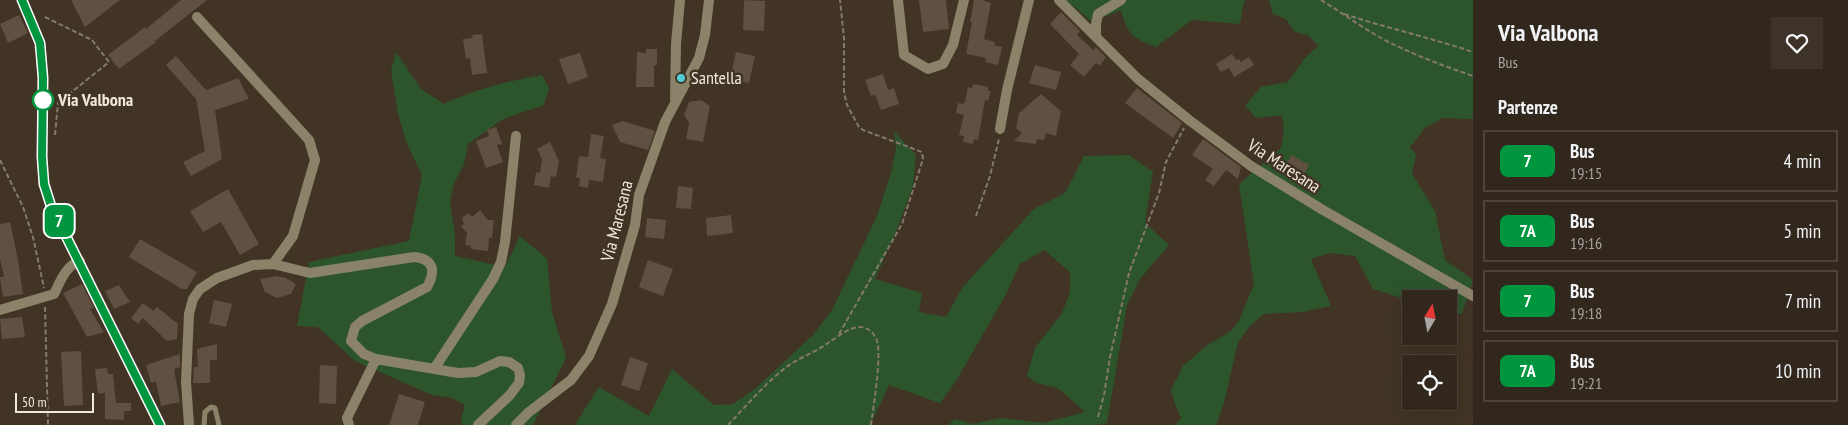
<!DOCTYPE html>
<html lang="it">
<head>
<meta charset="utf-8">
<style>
  :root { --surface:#31271c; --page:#3d3329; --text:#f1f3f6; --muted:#a8a5a3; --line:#4c443b }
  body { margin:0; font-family:"PT Sans Narrow",sans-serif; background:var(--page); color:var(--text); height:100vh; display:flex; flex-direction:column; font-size:19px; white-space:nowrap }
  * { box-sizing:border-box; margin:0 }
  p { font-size:16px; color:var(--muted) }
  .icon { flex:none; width:28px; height:28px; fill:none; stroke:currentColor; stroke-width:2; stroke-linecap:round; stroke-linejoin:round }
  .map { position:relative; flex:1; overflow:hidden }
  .details { display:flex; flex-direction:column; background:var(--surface); width:375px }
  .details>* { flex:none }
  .badge { padding:0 10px; border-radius:8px; font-size:18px; line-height:32px }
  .needle { width:32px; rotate:10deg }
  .controls { position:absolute; left:1402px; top:290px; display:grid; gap:10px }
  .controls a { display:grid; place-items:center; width:55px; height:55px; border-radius:0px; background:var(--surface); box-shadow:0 5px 20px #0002,0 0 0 1px var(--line); font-size:25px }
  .scale { position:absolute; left:15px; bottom:12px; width:79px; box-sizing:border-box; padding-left:5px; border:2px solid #f0e8de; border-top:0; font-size:14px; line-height:18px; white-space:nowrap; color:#f0e8de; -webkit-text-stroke:4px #413425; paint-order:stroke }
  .map>.badge { position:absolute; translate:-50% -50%; box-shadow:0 0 0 2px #fff }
  h2 { padding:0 25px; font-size:19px; line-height:45px }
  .round { display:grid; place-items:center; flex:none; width:52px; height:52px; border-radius:0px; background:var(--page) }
  .overview { display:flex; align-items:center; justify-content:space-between; height:85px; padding:0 25px }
  h1 { font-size:24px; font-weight:700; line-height:38px }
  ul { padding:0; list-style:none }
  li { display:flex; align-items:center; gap:15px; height:62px; margin:0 10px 8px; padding:0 15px; border:2px solid var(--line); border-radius:0px }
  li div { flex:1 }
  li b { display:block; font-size:19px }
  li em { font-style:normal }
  li .badge { min-width:55px; font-weight:700; text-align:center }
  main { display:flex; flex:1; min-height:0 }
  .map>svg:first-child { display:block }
  .green { fill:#2c552b }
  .building { fill:#5f5041 }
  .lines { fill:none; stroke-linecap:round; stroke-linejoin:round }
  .path { stroke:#84796b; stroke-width:2; stroke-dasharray:5 2.5; stroke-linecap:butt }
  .service { stroke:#8b8369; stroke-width:5 }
  .minor { stroke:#8b8369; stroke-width:10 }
  .tertiary { stroke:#8b8369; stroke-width:10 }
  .line-casing { stroke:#fff; stroke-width:11 }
  .line { stroke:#00963f; stroke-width:8 }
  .poi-dot { fill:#52ccd5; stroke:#413425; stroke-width:2 }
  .stop-dot { fill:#fff; stroke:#00963f; stroke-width:2.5 }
  .labels { text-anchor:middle; stroke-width:5; stroke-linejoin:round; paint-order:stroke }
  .poi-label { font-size:18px; fill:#f0e8de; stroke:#413425; text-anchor:start }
  .stop-label { font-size:18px; font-weight:bold; fill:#f0e8de; stroke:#413425; text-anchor:start }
  .street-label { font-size:18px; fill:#f0e8de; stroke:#413425 }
</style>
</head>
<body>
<main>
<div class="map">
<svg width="1473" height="425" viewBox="0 0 1473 425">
  <rect width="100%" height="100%" fill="#413425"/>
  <path class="green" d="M1066,0H1247L1244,1L1240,24L1192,20L1156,47C1132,37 1128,36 1121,10L1092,22Z
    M1269,0H1473V119L1443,118L1425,128L1410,147L1416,155L1412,174L1435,211L1445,260L1473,280L1462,314L1449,312V299H1411V301L1373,289L1355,256L1330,253L1311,259L1331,306L1301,312L1264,314L1250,326L1238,342L1224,403L1216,425H1175L1181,418L1175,404L1171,390L1183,366L1206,346L1231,331L1239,321L1254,284L1239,184L1281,148L1284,130L1282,115L1256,118L1245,106L1261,87L1288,82L1304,59L1318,46L1308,35L1295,32L1286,19L1273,14Z
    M396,52L421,89L444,104C475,89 508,81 542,75L549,88L544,105L503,119L468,144L464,165L454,183L450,202L455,235V256L505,267L520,236L547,259L552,312L566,358L533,425H463L461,419L465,405L452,398L432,395L355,361L318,327L297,326L309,262L409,241L422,175L407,144L398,114L391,71Z
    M894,131L916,155L913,186L898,227L875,279L922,293L919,312L946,317L962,288L1034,209L1065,193L1084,156L1129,155L1153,172L1145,223L1169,245L1140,279L1127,305L1107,423L1096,425H949L954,419L972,424L1001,418L1043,423L1085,412L1058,388L1036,383L1027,376L1035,348L1062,313L1070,292V272L1044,250L1020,264L1005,296L956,381L940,403L889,385L870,425H578L576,423L599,387L649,416L672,369L714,405L733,404L755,389L813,335L832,310L877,216L891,173L896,148Z"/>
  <path class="building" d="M71,0H120L85,27Z
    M181,0H207L155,41L156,42L119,69L108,55L145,27L146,29Z
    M744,0L765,1L764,31L743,30Z
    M919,0H946L949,29L923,32Z
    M974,0H982L991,3L984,39L995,42L994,45L1002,47L998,65L985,62L986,58L966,54L972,22H970Z
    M1061,12L1080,31L1077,35L1093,50L1096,47L1106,57L1100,66L1096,63L1084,77L1070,65L1079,54L1050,24Z
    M19,15L28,33L8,43L0,24Z
    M482,34L487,73L472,75L470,58L466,59L463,39L473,38L472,35Z
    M646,49H657V65H654V87H636L637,52L646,53Z
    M736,52L755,56L749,83L730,79Z
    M580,53L588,77L568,84L559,59Z
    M1232,54L1236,60L1239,59L1241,62L1249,57L1254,65L1234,77L1229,68L1221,72L1216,64Z
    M176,56L206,90L238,78L249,99L215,110L222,159L191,176L183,162L205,151L196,99L166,65Z
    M1035,65L1061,72L1056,90L1029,83Z
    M883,74L888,90L894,88L899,104L881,110L875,95L871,96L865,80Z
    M973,84L988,87V91H991L988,101L985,100L978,140L974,139L973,144L963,142L964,136L959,135L964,115L956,113L958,103L963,104L965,101L968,87L972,88Z
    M1137,88L1182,123L1173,138L1125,103Z
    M1041,94L1061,111L1056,136L1046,133L1044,140L1037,139L1036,144L1014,141L1022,133L1016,128L1019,113Z
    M701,100L710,106L703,142L686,139L689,123L684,115L689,102Z
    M623,121L655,131L648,150L620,142L612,125Z
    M496,127L502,144L497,145L503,162L486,168L476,141L489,136L487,130Z
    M591,134L604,136L600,158L606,159L603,182L589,180L588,188L579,186L580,178H576L579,156L588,157Z
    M1203,139L1241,167L1238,179L1226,170L1214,186L1205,180L1213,169L1192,155Z
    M550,142L559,161L556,177L551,176L549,188L534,185L536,172L540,173L542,159L537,149Z
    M1292,155L1309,165L1304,174L1286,164Z
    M678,186L693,188L691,209L676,208Z
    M228,189L259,244L240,255L221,222L203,232L190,211Z
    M480,210L488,220H494L492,238H489L488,251L471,249V246L465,245L467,233L461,226L464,224L462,218L468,213L472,217Z
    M731,215L733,233L707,236L706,218Z
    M647,218L666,220L664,239L645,237Z
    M10,222L18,260L23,294L3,297L0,277H4L0,259V224Z
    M140,239L197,272L187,289H182L129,257Z
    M648,260L673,269L663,296L639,287Z
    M277,276L286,278L296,284L291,294L277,298L265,292L260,279Z
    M82,284L94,308L90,309L104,332L87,337L63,293Z
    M119,285L130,302L114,309L105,291Z
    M214,300L232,304L226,327L209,323Z
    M143,303L153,311L157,307L178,324L177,339L167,341L143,318L138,324L131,318Z
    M22,317L25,337L2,339L0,319Z
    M217,344V360H210V383H193L194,367H198L197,349Z
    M81,351L83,405L64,406L61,352Z
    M180,354V367L174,369L180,402L161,406L156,382L151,383L146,365Z
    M630,357L648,363L639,391L621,385Z
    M320,365L337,366L336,404L319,403Z
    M107,368L108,374H113L116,403H131V411H124V420L105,419V393L98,394L95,369Z
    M399,394L425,402L418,425H389Z"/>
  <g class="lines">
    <path class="path" d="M1321,0C1346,15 1370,34 1397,46C1422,58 1447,67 1473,76
      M1344,14C1387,28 1431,38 1473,52
      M45,17L92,40L109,62L58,103L55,135
      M0,160L23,207L33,237L44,288
      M976,216L990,176L999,139
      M45,307L48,425
      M839,334L902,224L923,159L922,152L863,130L859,127L847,105L844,92V38L840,0
      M1098,417L1104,395L1110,357L1129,273L1159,193L1166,162L1184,128
      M728,425C746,406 764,385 785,368C798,358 814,353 828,343C842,334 863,315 876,338C883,351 873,408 871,425"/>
    <path class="service" d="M204,425L205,412L211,407L215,408L219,425"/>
    <path class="minor" d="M898,0L904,55L928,69L943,64L953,45L964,0
      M1059,0L1138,79L1189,120L1251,166L1323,210L1473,296
      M197,17L309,140L315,160L293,236L273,264
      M1096,37V24L1098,14L1121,0
      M675,100L676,44L680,0
      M1000,129L1007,90L1029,0
      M0,310L54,294C60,282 66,265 80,261
      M434,369L493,279L501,262L505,242L516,136
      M189,425L186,382L189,314L193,299L200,289L217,278L253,265L273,264L310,273L414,257C434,259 436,271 427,287L362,321L355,327L351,341L364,354L376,359L458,373L476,372L500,361L509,362L518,368L520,375L519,383L509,396L478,425
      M349,425L347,418L376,359
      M516,425L529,412L571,380L589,356L612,304L635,225L639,195L665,122L699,58L705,35L709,0"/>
    <path class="tertiary" d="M22,0L40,43L43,78L42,157L44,184L51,206L160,425"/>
  </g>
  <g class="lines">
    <g class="line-casing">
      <path id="line" d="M22,0L40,43L43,78L42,157L44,184L51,206L160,425"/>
    </g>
    <use href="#line" class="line"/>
  </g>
  <circle class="poi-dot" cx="681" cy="78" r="5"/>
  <circle class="stop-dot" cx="43" cy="100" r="10"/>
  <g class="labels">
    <g class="poi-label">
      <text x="691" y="84">Santella</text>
    </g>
    <g class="stop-label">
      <text x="58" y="106">Via Valbona</text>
    </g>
    <g class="street-label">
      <text transform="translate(1284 166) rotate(33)" y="6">Via Maresana</text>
      <text transform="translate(617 221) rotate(-76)" y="6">Via Maresana</text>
    </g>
  </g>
</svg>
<div class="controls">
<a><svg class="needle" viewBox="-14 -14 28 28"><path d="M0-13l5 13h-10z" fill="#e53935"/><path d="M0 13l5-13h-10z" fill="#a8a5a3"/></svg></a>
<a><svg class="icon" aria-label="locate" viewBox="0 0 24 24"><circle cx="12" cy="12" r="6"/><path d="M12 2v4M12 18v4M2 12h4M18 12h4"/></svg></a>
</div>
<div class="scale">50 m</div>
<b class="badge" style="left:59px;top:221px;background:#00963f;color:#fff">7</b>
</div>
<section class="details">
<div class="overview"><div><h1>Via Valbona</h1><p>Bus</p></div><a class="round"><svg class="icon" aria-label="heart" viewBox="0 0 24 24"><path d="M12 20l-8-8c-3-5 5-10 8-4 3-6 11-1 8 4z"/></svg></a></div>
<h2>Partenze</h2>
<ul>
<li><span class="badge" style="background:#00963f;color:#fff">7</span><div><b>Bus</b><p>19:15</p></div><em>4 min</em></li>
<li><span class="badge" style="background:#00963f;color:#fff">7A</span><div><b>Bus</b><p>19:16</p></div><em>5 min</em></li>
<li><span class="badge" style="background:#00963f;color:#fff">7</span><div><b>Bus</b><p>19:18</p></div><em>7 min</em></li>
<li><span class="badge" style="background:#00963f;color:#fff">7A</span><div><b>Bus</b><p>19:21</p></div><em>10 min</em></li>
</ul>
</section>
</main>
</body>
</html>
